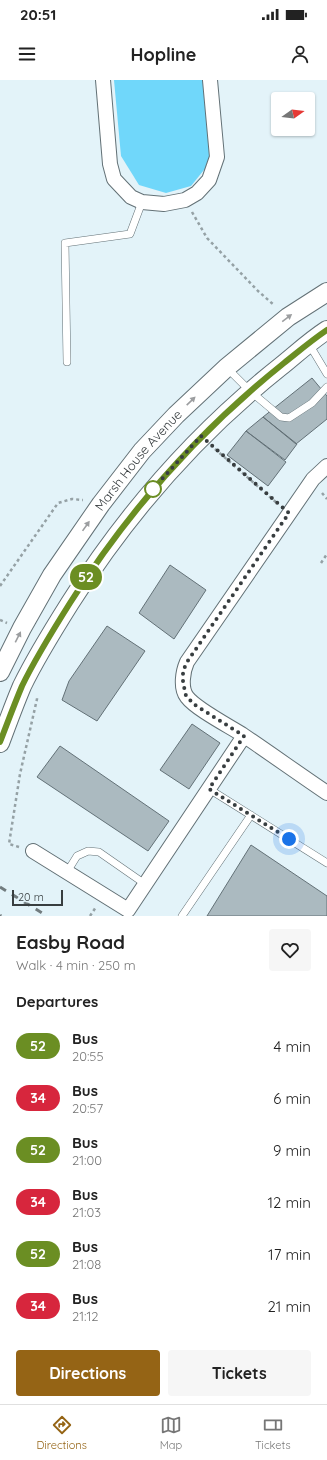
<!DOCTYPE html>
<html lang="en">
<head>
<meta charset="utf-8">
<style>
  :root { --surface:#fff; --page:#f6f6f6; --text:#222; --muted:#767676; --line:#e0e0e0; --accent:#956415 }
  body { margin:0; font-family:Quicksand,sans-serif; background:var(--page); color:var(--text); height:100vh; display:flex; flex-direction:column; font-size:15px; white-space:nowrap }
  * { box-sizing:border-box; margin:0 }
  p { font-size:13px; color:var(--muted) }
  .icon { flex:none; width:22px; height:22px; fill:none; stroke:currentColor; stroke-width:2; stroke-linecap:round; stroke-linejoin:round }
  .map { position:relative; height:836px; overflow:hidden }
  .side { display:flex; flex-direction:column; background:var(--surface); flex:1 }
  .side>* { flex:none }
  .badge { padding:0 8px; border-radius:13px; font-size:14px; line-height:26px }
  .needle { width:26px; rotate:76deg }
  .buttons { position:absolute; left:271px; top:12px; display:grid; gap:8px }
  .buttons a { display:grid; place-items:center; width:44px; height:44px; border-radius:4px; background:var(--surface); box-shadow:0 1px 3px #0004; font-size:20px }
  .scale { position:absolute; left:12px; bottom:10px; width:51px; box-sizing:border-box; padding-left:4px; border:2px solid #383e40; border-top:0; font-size:11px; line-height:14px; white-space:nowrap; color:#383e40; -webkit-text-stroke:3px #e3f3f9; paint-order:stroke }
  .you { position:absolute; width:20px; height:20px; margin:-10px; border:3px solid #fff; border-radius:50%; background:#1a73e8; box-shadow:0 0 0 6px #1a73e833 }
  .map>.badge { position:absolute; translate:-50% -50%; box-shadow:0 0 0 2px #fff }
  h2 { padding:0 16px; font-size:15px; line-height:36px }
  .round { display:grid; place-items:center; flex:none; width:42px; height:42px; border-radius:4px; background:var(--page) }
  .summary { display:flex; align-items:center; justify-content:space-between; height:68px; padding:0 16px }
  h1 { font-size:19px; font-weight:800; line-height:30px }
  .action { display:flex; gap:8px; margin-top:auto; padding:8px 16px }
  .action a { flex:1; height:46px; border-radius:4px; background:var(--accent); color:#fff; font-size:16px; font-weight:800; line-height:46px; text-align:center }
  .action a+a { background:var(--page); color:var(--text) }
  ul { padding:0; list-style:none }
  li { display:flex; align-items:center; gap:12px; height:52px; padding:0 16px }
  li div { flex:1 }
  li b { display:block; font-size:15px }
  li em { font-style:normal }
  li .badge { min-width:44px; font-weight:700; text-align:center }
  .status { display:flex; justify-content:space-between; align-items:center; height:28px; padding:0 20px; background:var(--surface); direction:ltr }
  .status svg { height:11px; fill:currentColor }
  header { display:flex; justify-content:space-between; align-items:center; height:52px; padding:0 16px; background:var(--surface); font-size:18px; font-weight:800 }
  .tab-bar { display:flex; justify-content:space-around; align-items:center; height:56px; border-top:1px solid var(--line); background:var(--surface); font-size:11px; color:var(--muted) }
  .tab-bar a { display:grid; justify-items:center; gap:2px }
  .tab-bar .selected { color:var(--accent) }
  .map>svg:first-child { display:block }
  .green { fill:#70d7fa }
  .building { fill:#abbac0; stroke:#637177 }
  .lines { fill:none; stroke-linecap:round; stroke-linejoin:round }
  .service-casing { stroke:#637176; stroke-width:8 }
  .minor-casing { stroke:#637176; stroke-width:16 }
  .tertiary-casing { stroke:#637176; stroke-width:20 }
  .path { stroke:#95a1a5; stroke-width:2.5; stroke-dasharray:3 3; stroke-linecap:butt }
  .service { stroke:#fff; stroke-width:7 }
  .minor { stroke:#fff; stroke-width:14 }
  .tertiary { stroke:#fff; stroke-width:18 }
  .rail { stroke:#727c7f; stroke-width:3; stroke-dasharray:7 7; stroke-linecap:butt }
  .oneway { fill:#9c9ea0 }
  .line-casing { stroke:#fff; stroke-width:9 }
  .line { stroke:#6b8e23; stroke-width:6 }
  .walk { stroke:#383e40; stroke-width:4; stroke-dasharray:0 7.2 }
  .stop-dot { fill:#fff; stroke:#6b8e23; stroke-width:2 }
  .labels { text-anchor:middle; stroke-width:3; stroke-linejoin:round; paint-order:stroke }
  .street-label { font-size:13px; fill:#383e40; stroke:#e3f3f9 }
</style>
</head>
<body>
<div class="status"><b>20:51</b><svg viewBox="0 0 49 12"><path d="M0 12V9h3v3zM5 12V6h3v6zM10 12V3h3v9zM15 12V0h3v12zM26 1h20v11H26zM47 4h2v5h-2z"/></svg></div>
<header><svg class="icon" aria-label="menu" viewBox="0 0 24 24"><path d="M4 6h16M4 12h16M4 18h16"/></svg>Hopline<svg class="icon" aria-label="person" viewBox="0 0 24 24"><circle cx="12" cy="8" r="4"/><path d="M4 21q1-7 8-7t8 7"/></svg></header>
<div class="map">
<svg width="327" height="836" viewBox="0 0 327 836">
  <rect width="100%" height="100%" fill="#e3f3f9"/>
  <path class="green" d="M114,0H206L212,80L191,106L166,113L139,105L121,76Z"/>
  <path class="building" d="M312,298L327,316V339L296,364L263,337Z
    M263,337L297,364L285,380L246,351Z
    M246,351L286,382L268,406L227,375Z
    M170,485L206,510L174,559L139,533Z
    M107,546L145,571L97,641L62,620L69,601Z
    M192,644L220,663L189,709L160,690Z
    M60,666L169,741L148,771L37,697Z
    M251,765L327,816V836H207Z"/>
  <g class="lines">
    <g class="service-casing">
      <path id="service" d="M309,264L327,294
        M67,282L65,163L130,154L142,122
        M227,288L250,311L281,337L289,338L312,323L327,307
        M209,709L327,783
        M67,792L77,776L88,771L99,772L145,804
        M182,836L251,735"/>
    </g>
    <g class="minor-casing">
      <path id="minor" d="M103,0L110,84L114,99L131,117L142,122L164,124L185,120L197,113L209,100L217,77L210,0
        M327,386L313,399L187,582C183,591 180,608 187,617C196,629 229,646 243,655C271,674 299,694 327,713
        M33,771L128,830L244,656"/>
    </g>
    <g class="tertiary-casing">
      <g id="tertiary">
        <path id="s1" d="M0,592L22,548L52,495L101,424L142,371L176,335L226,288L288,237L327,212"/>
        <path d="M0,663C7,644 14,625 22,606C36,577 53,550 70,523C127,433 197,353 280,287C295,275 310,261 327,250"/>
      </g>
    </g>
    <path class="path" d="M192,132L207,158L258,211L274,225
      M215,369L278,424
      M322,413L327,419
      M321,483L327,474
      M0,506L58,423L72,419L83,420
      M0,540L7,543
      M19,767L9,764L20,694L37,619V617
      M90,836L96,827"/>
    <use href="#service" class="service"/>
    <use href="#minor" class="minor"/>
    <use href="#tertiary" class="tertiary"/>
    <path class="rail" d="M0,807L47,836
      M0,835L1,836"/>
  </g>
  <defs><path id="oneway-solid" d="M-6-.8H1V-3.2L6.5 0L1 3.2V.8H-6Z"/></defs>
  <g class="oneway">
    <use href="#oneway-solid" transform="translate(287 238) rotate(-37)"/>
    <use href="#oneway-solid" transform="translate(191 321) rotate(-44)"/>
    <use href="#oneway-solid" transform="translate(86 446) rotate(-55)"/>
    <use href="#oneway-solid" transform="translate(18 557) rotate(-63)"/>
  </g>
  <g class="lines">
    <g class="line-casing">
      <path id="line" d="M0,662C7,644 14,625 22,606C36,577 53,550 70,523C128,431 199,351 284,283C298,272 312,260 327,250"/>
    </g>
    <use href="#line" class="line"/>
    <path class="walk" d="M153,409L201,356L289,433L187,582L183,591V602L186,616L195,625L244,656L209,709L289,759"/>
  </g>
  <circle class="stop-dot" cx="153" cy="409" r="8"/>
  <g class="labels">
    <g class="street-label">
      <text dy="5" stroke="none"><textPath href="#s1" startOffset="254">Marsh House Avenue</textPath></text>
    </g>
  </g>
</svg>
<div class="buttons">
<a><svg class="needle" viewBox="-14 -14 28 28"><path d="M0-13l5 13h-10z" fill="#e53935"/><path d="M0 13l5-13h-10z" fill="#767676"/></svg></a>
</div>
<div class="scale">20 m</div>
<div class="you" style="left:289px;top:759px"></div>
<b class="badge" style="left:86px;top:497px;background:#6b8e23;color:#fff">52</b>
</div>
<section class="side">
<div class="summary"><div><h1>Easby Road</h1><p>Walk · 4 min · 250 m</p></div><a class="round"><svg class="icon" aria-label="heart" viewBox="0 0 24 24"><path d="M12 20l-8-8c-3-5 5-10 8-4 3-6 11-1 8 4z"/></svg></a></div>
<h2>Departures</h2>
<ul>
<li><span class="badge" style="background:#6b8e23;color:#fff">52</span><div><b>Bus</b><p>20:55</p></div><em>4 min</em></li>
<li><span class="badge" style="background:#d7263d;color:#fff">34</span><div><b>Bus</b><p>20:57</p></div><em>6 min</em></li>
<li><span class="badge" style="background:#6b8e23;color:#fff">52</span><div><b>Bus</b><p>21:00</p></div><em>9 min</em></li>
<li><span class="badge" style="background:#d7263d;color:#fff">34</span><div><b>Bus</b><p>21:03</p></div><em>12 min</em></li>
<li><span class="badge" style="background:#6b8e23;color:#fff">52</span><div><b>Bus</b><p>21:08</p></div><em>17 min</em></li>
<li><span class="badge" style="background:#d7263d;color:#fff">34</span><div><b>Bus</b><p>21:12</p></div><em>21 min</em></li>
</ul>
<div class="action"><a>Directions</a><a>Tickets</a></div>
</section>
<nav class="tab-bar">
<a class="selected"><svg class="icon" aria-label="directions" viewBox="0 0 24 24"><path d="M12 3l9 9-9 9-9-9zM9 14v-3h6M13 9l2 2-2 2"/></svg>Directions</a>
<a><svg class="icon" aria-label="map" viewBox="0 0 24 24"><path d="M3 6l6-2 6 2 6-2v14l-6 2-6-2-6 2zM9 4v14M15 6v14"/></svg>Map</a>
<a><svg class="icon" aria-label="tickets" viewBox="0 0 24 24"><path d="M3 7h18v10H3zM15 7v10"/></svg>Tickets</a>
</nav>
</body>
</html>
